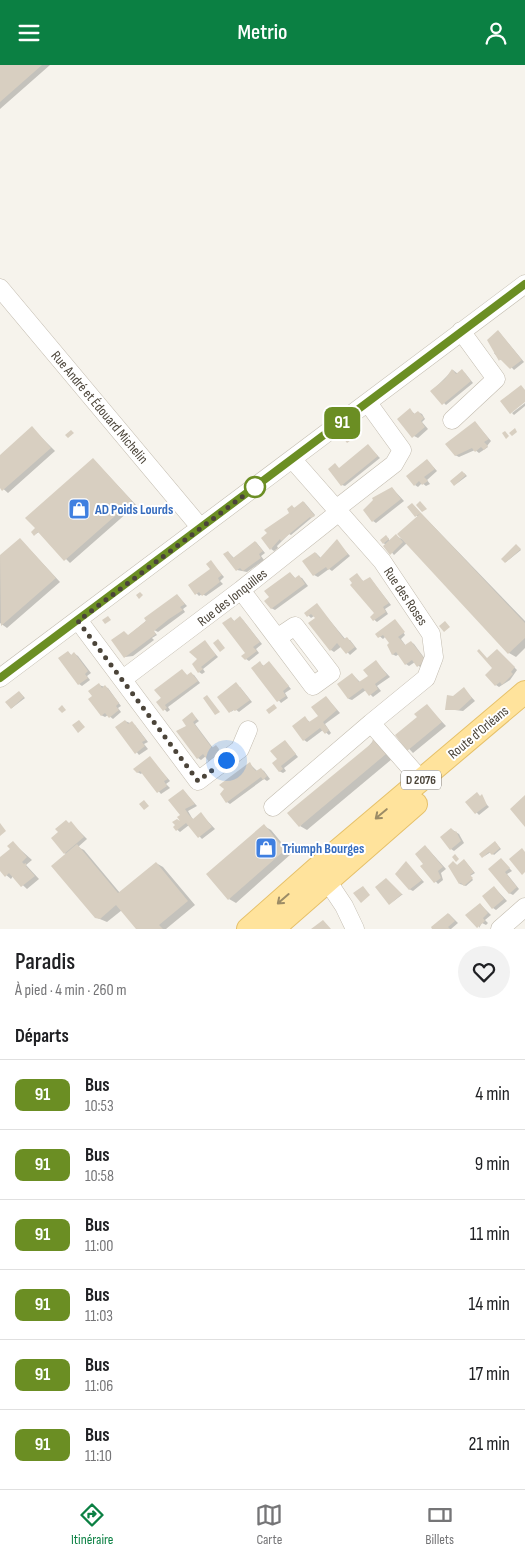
<!DOCTYPE html>
<html lang="fr">
<head>
<meta charset="utf-8">
<style>
  :root { --surface:#fff; --page:#f2f2f2; --text:#202124; --muted:#757577; --line:#e0e0e0; --accent:#0b8043 }
  body { margin:0; font-family:"Sofia Sans Condensed",sans-serif; background:var(--page); color:var(--text); height:100vh; display:flex; flex-direction:column; font-size:19px; white-space:nowrap }
  * { box-sizing:border-box; margin:0 }
  p { font-size:16px; color:var(--muted) }
  .icon { flex:none; width:28px; height:28px; fill:none; stroke:currentColor; stroke-width:2; stroke-linecap:round; stroke-linejoin:round }
  .map { position:relative; height:864px; overflow:hidden }
  .side { display:flex; flex-direction:column; background:var(--surface); flex:1 }
  .side>* { flex:none }
  .badge { padding:0 10px; border-radius:8px; font-size:18px; line-height:32px }
  .you { position:absolute; width:25px; height:25px; margin:-12px; border:4px solid #fff; border-radius:50%; background:#1a73e8; box-shadow:0 0 0 8px #1a73e833 }
  .map>.badge { position:absolute; translate:-50% -50%; box-shadow:0 0 0 2px #fff }
  h2 { padding:0 15px; font-size:19px; line-height:45px }
  .round { display:grid; place-items:center; flex:none; width:52px; height:52px; border-radius:26px; background:var(--page) }
  .summary { display:flex; align-items:center; justify-content:space-between; height:85px; padding:0 15px }
  h1 { font-size:24px; font-weight:600; line-height:38px }
  ul { padding:0; list-style:none }
  li { display:flex; align-items:center; gap:15px; height:70px; padding:0 15px; border-top:1px solid var(--line) }
  li div { flex:1 }
  li b { display:block; font-size:19px }
  li em { font-style:normal }
  li .badge { min-width:55px; font-weight:700; text-align:center }
  header { display:flex; justify-content:space-between; align-items:center; height:65px; padding:0 15px; background:var(--accent); color:#fff; font-size:22px; font-weight:600 }
  .tabs { display:flex; justify-content:space-around; align-items:center; height:70px; border-top:1px solid var(--line); background:var(--surface); font-size:14px; color:var(--muted) }
  .tabs a { display:grid; justify-items:center; gap:2px }
  .tabs .on { color:var(--accent) }
  .map>svg:first-child { display:block }
  .shadow { fill:#0003 }
  .building { fill:#d8cfc1 }
  .lines { fill:none; stroke-linecap:round; stroke-linejoin:round }
  .minor-casing { stroke:#c2bbae; stroke-width:19 }
  .major-casing { stroke:#e6c16a; stroke-width:24 }
  .minor { stroke:#fff; stroke-width:18 }
  .major { stroke:#ffe39c; stroke-width:22 }
  .oneway { stroke:#9c8c66 }
  .line-casing { stroke:#fff; stroke-width:11 }
  .line { stroke:#6b8e23; stroke-width:8 }
  .walk { stroke:#4b4439; stroke-width:5; stroke-dasharray:0 9 }
  .stop-dot { fill:#fff; stroke:#6b8e23; stroke-width:2.5 }
  .labels { text-anchor:middle; stroke-width:4; stroke-linejoin:round; paint-order:stroke }
  .shield { fill:#fff; stroke:#817c74; stroke-width:1 }
  .shield-label { font-size:12px; font-weight:bold; fill:#4b4439 }
  .street-label { font-size:14px; fill:#4b4439; stroke:#fff }
  .shop-label { font-size:14px; font-weight:bold; fill:#366cbe; stroke:#fff; text-anchor:start }
</style>
</head>
<body>
<header><svg class="icon" aria-label="menu" viewBox="0 0 24 24"><path d="M4 6h16M4 12h16M4 18h16"/></svg>Metrio<svg class="icon" aria-label="person" viewBox="0 0 24 24"><circle cx="12" cy="8" r="4"/><path d="M4 21q1-7 8-7t8 7"/></svg></header>
<div class="map">
<svg width="525" height="864" viewBox="0 0 525 864">
  <rect width="100%" height="100%" fill="#f6f3ec"/>
  <path class="shadow" d="M0,0H50L0,44Z
    M499,267L524,297L514,305L503,293L500,295L494,288L497,286Z
    M453,305L458,309L462,306L465,308L473,318L446,340L432,326Z
    M525,338V341L514,350L512,348Z
    M410,345L416,350L418,347L422,349L425,354L422,357L428,364L418,373L414,371Z
    M475,357L491,376L487,381L488,382L479,388L475,385L459,392L455,390Z
    M32,363L55,386L8,428L0,421V391Z
    M368,381L380,393L345,421L342,420L340,404Z
    M93,394L136,440L70,498L39,467L34,470Z
    M428,396L437,406L427,415L430,419L426,421L422,418L418,422L415,420Z
    M464,408L467,411L455,420Z
    M392,423L404,436L376,458L373,456Z
    M304,437L315,450L291,470L289,469L277,481L278,483L274,486L271,484L291,448L292,442L295,443Z
    M413,440L525,556V583L516,592L509,588L407,478L394,490L382,476L388,473L390,476L396,471L404,475L418,452L409,442Z
    M20,474L60,517L7,563L0,558V492Z
    M256,477L265,488L261,491L264,495L247,507L237,505L228,487L234,493Z
    M339,479L350,491L332,506L329,504L318,512L314,510L304,497L316,488L321,493Z
    M518,482L521,485L506,497L502,494Z
    M211,497L224,512L220,516L223,519L206,531L202,529L199,531L189,520L212,504Z
    M290,508L296,514L299,512L302,513L308,521L275,545L271,543Z
    M370,513L391,540L385,544L388,549L377,557L371,552L376,549L360,514L365,517Z
    M177,530L187,541L183,544L185,547L158,567L152,564L157,570L152,573L154,575L133,591L125,592L128,571Z
    M317,540L346,575H350L357,584L350,590L342,581L334,587L331,585L316,553L314,551L311,553L306,548Z
    M231,553L235,557L240,553L243,555L262,579L256,584L259,588L249,596L246,594V588Z
    M395,555L405,570L401,574L406,581L411,577L414,579L428,598L421,603L415,597L409,601L406,599L399,589L396,591L392,589L395,583L386,571L383,574L377,569Z
    M205,577L218,592L203,604L205,607L202,609L199,607Z
    M68,587L72,591L75,589L78,591L91,608L87,611L90,615L82,621L79,619Z
    M500,588L517,605L510,615L499,622L496,620L494,603Z
    M269,597L291,624L285,628L288,633L281,638L253,603L260,598L264,601Z
    M376,597L390,612L377,621L381,626L373,632L366,625L352,635L349,634L339,620L353,610L361,618L370,611Z
    M182,606L188,611L191,609L194,610L200,618L168,642L170,645L167,647L158,637Z
    M99,620L108,623L121,641L118,643L121,647L113,654L108,650L105,652L101,650L94,631Z
    M240,622L252,637L239,647L235,644L231,647Z
    M464,624L475,636L463,646L447,644L454,632Z
    M20,628L25,633L12,643H11Z
    M326,632L340,648L325,659L331,668L329,670L323,665L307,677L304,675L305,653L311,658L320,651Z
    M427,641L446,661L413,688L397,671L418,652Z
    M192,649L199,656L195,659L213,683L217,682L219,685L217,687L221,689L206,691L201,695L198,693L187,661Z
    M125,656L135,660L148,677L144,679L148,684L139,690L117,662Z
    M285,676L298,692L284,703L286,706L283,708L279,706L278,695Z
    M373,676L380,680L392,694L307,765L300,761Z
    M150,693L170,716L166,719L170,723L161,729L143,707L141,709L137,707Z
    M250,699L258,707L261,704L264,706L270,714L267,716L264,714L230,739L227,737L226,724Z
    M183,725L197,741L188,746L192,753L194,755L201,749L215,764L202,774L189,760L180,767L174,762L180,758Z
    M477,729L489,742L479,750L467,737Z
    M71,758L87,774L78,782L84,785L120,828L156,798L163,802L195,840L166,864H137L122,845L107,857L95,852L65,788Z
    M264,761L271,765L291,789L236,838L229,834Z
    M451,764L459,769L464,778L454,786L451,784Z
    M13,778L32,795L26,800L39,814L27,824L13,811L11,814L0,805V794L11,784Z
    M496,778L501,784L494,790L491,787L483,792Z
    M428,784L446,804L441,808L443,815L438,819L422,801L425,799Z
    M501,794L512,806L507,809L519,824L513,830L509,828Z
    M465,796L475,808L470,811L473,815L466,821L460,819L454,798L458,801Z
    M406,798L424,817L413,826L409,824Z
    M494,822L507,836L496,845L493,843Z
    M400,829H403L390,839Z
    M480,839L491,850L485,855L488,858L486,860L482,858L479,863Z
    M449,849L458,858L451,864H434Z"/>
  <path class="building" d="M0,0H42L0,37Z
    M498,265L522,295L510,304L500,294L499,296L487,275Z
    M452,304L456,309L462,304L471,316L442,340L430,326L445,314Z
    M521,320L525,325V337L510,349L500,336Z
    M410,343L414,349L418,346L424,353L421,356L425,362L412,373L397,354Z
    M475,356L489,374L484,377L488,381L484,385L481,382L475,387L472,383L455,391L445,379Z
    M32,361L51,383L2,426L0,423V390Z
    M515,363L517,367L512,371L509,368Z
    M71,365L74,368L68,373L65,370Z
    M505,366L509,371L506,374L502,368Z
    M351,369L354,373L347,378L344,374Z
    M368,379L378,391L341,421L328,404L335,398L339,403Z
    M93,393L132,436L64,496L38,467L34,471L31,467L35,463L25,453Z
    M427,394L435,404L424,412L428,416L422,420L419,416L414,421L406,411Z
    M462,406L466,410L454,421L450,416Z
    M392,422L401,434L372,457L363,445L373,435L372,433Z
    M303,436L315,451L311,453L310,452L281,476L280,474L270,485L261,473L267,468L264,465L289,448L287,444L292,440L294,443Z
    M420,436L427,444L422,447L416,440Z
    M412,438L421,448L415,452L407,442Z
    M421,448L525,558V573L508,589L397,469Z
    M396,469L403,477L390,490L383,481Z
    M386,470L389,474L383,479L380,475Z
    M20,473L56,513L1,561L0,490Z
    M337,474L348,489L328,505L326,502L313,511L302,496L315,487L320,493Z
    M255,476L263,486L259,489L261,493L243,506L240,503L236,506L223,489L228,486L233,493Z
    M516,479L521,484L505,498L501,494Z
    M211,495L222,510L218,513L220,517L202,531L199,527L195,530L188,520L210,504L206,499Z
    M290,507L295,513L299,510L305,519L271,544L264,536L269,532L264,526Z
    M357,508L363,516L370,512L389,538L383,542L386,547L373,556L370,552L374,548L350,520L352,518L349,514Z
    M140,527L143,530L139,534L136,530Z
    M177,529L185,539L180,542L183,545L169,554L154,566L156,569L124,593L111,575L124,566L128,570L146,556L144,553Z
    M317,538L344,574L347,572L355,582L346,589L337,578L330,586L308,558L315,553L311,549L307,552L304,548Z
    M108,551L111,555L105,559L102,555Z
    M240,551L260,577L253,582L257,586L245,595L241,591L245,588L222,558L231,552L234,556Z
    M395,554L405,567L398,572L402,576L405,580L411,576L426,596L417,602L412,595L405,600L396,587L392,590L387,580L389,578L383,570L378,573L375,569Z
    M445,556L450,562L444,567L439,561Z
    M218,574L225,583L220,587L213,578Z
    M205,575L216,590L201,602L203,604L198,608L192,599L197,594L189,587Z
    M479,584L487,593L497,584L515,602L511,607L513,609L502,620L500,617L495,621L485,610L492,603L477,586Z
    M68,586L71,590L74,587L88,606L85,609L88,613L78,620L58,593Z
    M376,595L387,610L375,619L378,624L369,631L363,623L348,634L337,619L352,608L359,617L368,611L363,605Z
    M260,596L263,601L269,596L289,621L283,626L286,631L277,637L251,603Z
    M182,604L187,610L191,607L198,616L165,640L167,643L163,646L156,637L161,633L154,625Z
    M236,617L250,635L235,646L233,645L229,648L217,632Z
    M99,618L102,623L105,620L119,638L116,641L119,645L109,653L105,648L101,651L88,634L92,631L88,626Z
    M464,622L472,633L459,645H445L447,630L453,631Z
    M19,626L24,632L11,644L5,637Z
    M207,630L220,647L215,650L203,633Z
    M326,631L337,645L323,657L329,665L325,669L320,663L303,676L292,661L305,651L309,657L318,651L311,642Z
    M274,639L277,643L269,649L266,645Z
    M427,639L442,657L407,686L395,670L417,652L414,649Z
    M62,640L66,645L62,648L58,644Z
    M192,647L197,654L193,657L212,683L216,680L219,684L217,686L220,689L209,697L203,689L197,694L176,666L186,661L182,655Z
    M79,655L85,662L78,668L72,660Z
    M125,655L128,659L132,656L146,675L142,677L145,681L135,689L115,662Z
    M373,674L386,689L299,762L287,748L372,678Z
    M285,675L296,689L281,701L283,704L279,707L272,698L277,694L270,686Z
    M150,691L168,714L164,716L167,721L157,728L140,706L137,708L133,704Z
    M250,697L253,703L256,706L261,703L267,711L263,715L261,712L226,738L220,729L224,724L219,720Z
    M183,724L195,739L185,744L189,750L193,754L201,747L212,762L198,773L186,758L176,766L173,762L175,760L172,757L177,754L180,756L177,752L180,750L168,735Z
    M477,727L480,731L482,729L487,740L475,749L465,737Z
    M525,730V762L510,744Z
    M144,735L149,741L144,745L139,739Z
    M66,755L69,758L71,756L84,772L64,789L51,773L58,767L55,764Z
    M0,758L6,766L0,771Z
    M264,759L285,785L228,835L206,809Z
    M451,763L455,767L456,766L461,776L450,785L440,772Z
    M13,776L27,792L22,797L24,799L26,798V801L35,811L21,822L9,808L5,812L0,806V792L10,784L7,781Z
    M495,776L500,783L492,790L489,787L482,793L479,789Z
    M77,779L118,828L156,797L188,836L159,860L163,864H136L116,840L100,854L95,853L51,801Z
    M425,780L443,802L438,806L441,813L434,818L420,801L423,799L415,789Z
    M522,783L525,787V807L522,810L509,794Z
    M455,789L459,794L456,797L452,792Z
    M501,793L510,803L505,807L517,822L509,829L488,804Z
    M464,794L474,807L470,810L473,813L464,821L461,818L459,819L448,801L453,796L457,800Z
    M406,796L422,815L409,825L395,809Z
    M386,813L402,829L389,840L375,822Z
    M363,821L370,830L361,838L353,828Z
    M494,821L504,834L492,844L482,831Z
    M480,838L488,848L483,853L485,856L477,863L465,850Z
    M448,848L455,856L448,862L450,864H432L431,862Z
    M323,855L331,864H311Z"/>
  <g class="lines">
    <g class="minor-casing">
      <path id="minor" d="M0,223L200,462
        M452,355L496,314L461,266
        M293,395L382,496L431,569L434,592L426,613L371,658L421,715
        M336,444L394,399L402,385L368,338
        M241,525L313,621L331,608L295,561L277,573
        M78,555L198,716L240,684L248,665
        M0,613L525,219
        M123,614L241,525L339,447
        M273,742L371,658
        M333,805L328,817L344,841L355,864
        M500,864L525,842"/>
    </g>
    <g class="major-casing">
      <path id="major" d="M248,864L317,803L525,627
        M273,864L416,739"/>
    </g>
    <use href="#minor" class="minor"/>
    <use href="#major" class="major"/>
  </g>
  <defs><path id="oneway-shaft" d="M-6 0H5M1.5-3L5.5 0L1.5 3" fill="none" stroke-width="1.6" stroke-linecap="round" stroke-linejoin="round" transform="scale(1.25)"/></defs>
  <g class="oneway">
    <use href="#oneway-shaft" transform="translate(381 749) rotate(140)"/>
    <use href="#oneway-shaft" transform="translate(283 834) rotate(139)"/>
  </g>
  <g class="lines">
    <g class="line-casing">
      <path id="line" d="M0,613L525,219"/>
    </g>
    <use href="#line" class="line"/>
    <path class="walk" d="M226,695L198,716L78,556L255,422"/>
  </g>
  <defs>
    <g id="shop-square" transform="scale(1.125)"><rect x="-9" y="-9" width="18" height="18" rx="4" fill="#3f7fe0" stroke="#fff"/><path d="M-5-2.5h2.3a2.7 3.5 0 0 1 5.4 0H5L5.5 6h-11ZM-1.5-2.5h3a1.5 2.3 0 0 0-3 0Z" fill="#fff"/></g>
  </defs>
  <g fill-rule="evenodd">
    <use href="#shop-square" x="79" y="444"/>
    <use href="#shop-square" x="266" y="783"/>
  </g>
  <circle class="stop-dot" cx="255" cy="422" r="10"/>
  <g class="labels">
    <rect class="shield" x="401" y="705.5" width="40" height="19" rx="4"/>
    <g class="shield-label">
      <text x="421" y="719">D 2076</text>
    </g>
    <g class="street-label">
      <text transform="translate(100 342) rotate(50)" y="5">Rue André et Édouard Michelin</text>
      <text transform="translate(406 531) rotate(56)" y="5">Rue des Roses</text>
      <text transform="translate(232 532) rotate(-38)" y="5">Rue des Jonquilles</text>
      <text transform="translate(478 667) rotate(-40)" y="5">Route d'Orléans</text>
    </g>
    <g class="shop-label">
      <text x="95" y="449">AD Poids Lourds</text>
      <text x="282" y="788">Triumph Bourges</text>
    </g>
  </g>
</svg>
<div class="you" style="left:226px;top:695px"></div>
<b class="badge" style="left:342px;top:358px;background:#6b8e23;color:#fff">91</b>
</div>
<section class="side">
<div class="summary"><div><h1>Paradis</h1><p>À pied · 4 min · 260 m</p></div><a class="round"><svg class="icon" aria-label="heart" viewBox="0 0 24 24"><path d="M12 20l-8-8c-3-5 5-10 8-4 3-6 11-1 8 4z"/></svg></a></div>
<h2>Départs</h2>
<ul>
<li><span class="badge" style="background:#6b8e23;color:#fff">91</span><div><b>Bus</b><p>10:53</p></div><em>4 min</em></li>
<li><span class="badge" style="background:#6b8e23;color:#fff">91</span><div><b>Bus</b><p>10:58</p></div><em>9 min</em></li>
<li><span class="badge" style="background:#6b8e23;color:#fff">91</span><div><b>Bus</b><p>11:00</p></div><em>11 min</em></li>
<li><span class="badge" style="background:#6b8e23;color:#fff">91</span><div><b>Bus</b><p>11:03</p></div><em>14 min</em></li>
<li><span class="badge" style="background:#6b8e23;color:#fff">91</span><div><b>Bus</b><p>11:06</p></div><em>17 min</em></li>
<li><span class="badge" style="background:#6b8e23;color:#fff">91</span><div><b>Bus</b><p>11:10</p></div><em>21 min</em></li>
</ul>
</section>
<nav class="tabs">
<a class="on"><svg class="icon" aria-label="directions" viewBox="0 0 24 24"><path d="M12 3l9 9-9 9-9-9zM9 14v-3h6M13 9l2 2-2 2"/></svg>Itinéraire</a>
<a><svg class="icon" aria-label="map" viewBox="0 0 24 24"><path d="M3 6l6-2 6 2 6-2v14l-6 2-6-2-6 2zM9 4v14M15 6v14"/></svg>Carte</a>
<a><svg class="icon" aria-label="tickets" viewBox="0 0 24 24"><path d="M3 7h18v10H3zM15 7v10"/></svg>Billets</a>
</nav>
</body>
</html>
